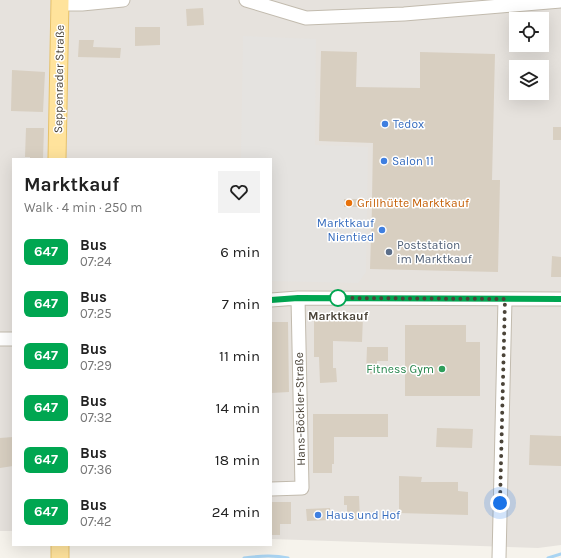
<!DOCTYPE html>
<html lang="en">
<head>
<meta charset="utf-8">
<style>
  :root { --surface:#fff; --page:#f2f2f2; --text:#222; --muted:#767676 }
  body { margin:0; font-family:Karla,sans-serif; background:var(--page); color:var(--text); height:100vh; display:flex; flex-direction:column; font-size:15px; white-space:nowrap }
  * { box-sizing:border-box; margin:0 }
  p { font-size:13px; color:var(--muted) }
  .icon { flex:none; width:22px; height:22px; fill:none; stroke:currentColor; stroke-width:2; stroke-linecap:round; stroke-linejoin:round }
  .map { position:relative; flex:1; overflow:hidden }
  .side { position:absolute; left:12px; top:158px; width:260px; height:388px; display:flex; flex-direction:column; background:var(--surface); border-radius:0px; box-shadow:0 4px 16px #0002 }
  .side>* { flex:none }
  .badge { padding:0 8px; border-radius:6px; font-size:14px; line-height:26px }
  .tools { position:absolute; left:509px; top:12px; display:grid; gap:8px }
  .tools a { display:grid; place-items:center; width:40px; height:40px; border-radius:0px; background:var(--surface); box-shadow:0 4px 16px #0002; font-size:20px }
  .you { position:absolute; width:20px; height:20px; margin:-10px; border:3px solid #fff; border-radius:50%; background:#1a73e8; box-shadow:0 0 0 6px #1a73e833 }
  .map>.badge { position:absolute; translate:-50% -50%; box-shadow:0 0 0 2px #fff }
  .round { display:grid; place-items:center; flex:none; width:42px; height:42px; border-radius:0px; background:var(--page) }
  .summary { display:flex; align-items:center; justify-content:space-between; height:68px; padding:0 12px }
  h1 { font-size:19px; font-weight:700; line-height:30px }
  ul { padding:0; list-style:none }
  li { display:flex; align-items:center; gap:12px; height:52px; padding:0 12px }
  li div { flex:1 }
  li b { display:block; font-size:15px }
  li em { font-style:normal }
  li .badge { min-width:44px; font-weight:700; text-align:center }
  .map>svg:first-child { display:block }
  .industrial { fill:#e6e2dd; fill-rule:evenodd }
  .parking { fill:#e5e3e0 }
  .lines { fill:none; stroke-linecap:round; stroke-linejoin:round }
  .stream { stroke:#a9d4f2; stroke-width:3 }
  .building { fill:#d8cfc1 }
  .minor-casing { stroke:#c2bbae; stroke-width:15 }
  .major-casing { stroke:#e6c16a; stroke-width:19 }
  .minor { stroke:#fff; stroke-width:13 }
  .major { stroke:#ffe39c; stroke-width:17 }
  .line-casing { stroke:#fff; stroke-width:9 }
  .line { stroke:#00a651; stroke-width:6 }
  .walk { stroke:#4b4439; stroke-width:4; stroke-dasharray:0 7.2 }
  .shop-dot { fill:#3f7fe0; stroke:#fff; stroke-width:1.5 }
  .food-dot { fill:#e8710a; stroke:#fff; stroke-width:1.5 }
  .service-dot { fill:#5c6f8a; stroke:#fff; stroke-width:1.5 }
  .stop-dot { fill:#fff; stroke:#00a651; stroke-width:2 }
  .leisure-dot { fill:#2e9e5b; stroke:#fff; stroke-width:1.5 }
  .labels { text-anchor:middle; stroke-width:3; stroke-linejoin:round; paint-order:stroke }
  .street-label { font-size:12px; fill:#4b4439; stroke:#fff }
  .shop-label { font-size:12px; fill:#366cbe; stroke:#fff; text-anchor:start }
  .food-label { font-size:12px; fill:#c56008; stroke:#fff; text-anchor:start }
  .service-label { font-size:12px; fill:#4e5e75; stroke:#fff; text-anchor:start }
  .stop-label { font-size:12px; font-weight:bold; fill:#4b4439; stroke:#fff }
  .leisure-label { font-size:12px; fill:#27864d; stroke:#fff; text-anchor:end }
</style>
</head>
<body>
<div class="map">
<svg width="561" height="558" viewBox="0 0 561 558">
  <rect width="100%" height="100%" fill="#f6f3ec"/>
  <path class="industrial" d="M0,0H561V545L538,548L271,539V159H13V531H0ZM516,19H542V45H516ZM516,67H542V93H516Z"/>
  <path class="parking" d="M243,36L316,39L315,145L368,147L366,272L358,283L271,281V159H241Z"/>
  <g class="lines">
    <path class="stream" d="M244,558C258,556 274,555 288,558
      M548,558L561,554"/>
  </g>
  <path class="building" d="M203,8L204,25L187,26L186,9Z
    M135,27H160V45L135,46Z
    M79,40H94L93,47L121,48L120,58L78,57Z
    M321,51L357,52L356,87L420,88V52L495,54L492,180H500L498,272L370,269L372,207H344V199H372L373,143L319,141Z
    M12,70L45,72L43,112L11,111Z
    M553,127H561V140H553Z
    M26,128H44L43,159H30V157H25Z
    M552,256L561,257V277H551Z
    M343,315L363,316L362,342L333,341V368H336L337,382L320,383L319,357H314V320H343Z
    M271,322H288L289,392L271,393Z
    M405,325H466V342H480V396H405Z
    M367,347H388V361H377V374H366Z
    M313,414H388V437H334V464H332V473H313Z
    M437,428L473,429L472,448L436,447Z
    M530,435L561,436V466L529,465Z
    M13,437V466L0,468V438Z
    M399,476L422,477L421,482H458V491L468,492V515L399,513Z
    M344,496H359L360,520H347V505H344Z
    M271,502H291V524H280V535H271Z
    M330,508V520L307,521L306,509Z"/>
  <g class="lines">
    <g class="minor-casing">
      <path id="minor" d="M246,0L306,18L404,14L561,1
        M60,4H82L123,0
        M271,300L298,298L561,299
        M0,339H13
        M271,489L302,488L298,298
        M499,558L505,299"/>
    </g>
    <g class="major-casing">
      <path id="major" d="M57,159L60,0
        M60,545V558"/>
    </g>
    <use href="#minor" class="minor"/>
    <use href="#major" class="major"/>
  </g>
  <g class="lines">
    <g class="line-casing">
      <path id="line" d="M271,300L298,298L561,299"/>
    </g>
    <use href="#line" class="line"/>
    <path class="walk" d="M338,298L505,299L500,503"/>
  </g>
  <g class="shop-dot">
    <circle cx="385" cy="124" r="4"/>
    <circle cx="384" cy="161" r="4"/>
    <circle cx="382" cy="230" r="4"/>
    <circle cx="318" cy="515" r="4"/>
  </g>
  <circle class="food-dot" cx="349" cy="203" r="4"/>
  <circle class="service-dot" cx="389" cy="252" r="4"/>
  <circle class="stop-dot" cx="338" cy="298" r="8"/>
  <circle class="leisure-dot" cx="442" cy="369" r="4"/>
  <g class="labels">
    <g class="street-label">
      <text transform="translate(59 79) rotate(-89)" y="4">Seppenrader Straße</text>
      <text transform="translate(300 409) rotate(-91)" y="4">Hans-Böckler-Straße</text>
    </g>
    <g class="shop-label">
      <text x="393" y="128">Tedox</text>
      <text x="392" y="165">Salon 11</text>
      <text x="374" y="227" text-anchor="end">Marktkauf<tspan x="374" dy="14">Nientied</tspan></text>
      <text x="326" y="519">Haus und Hof</text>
    </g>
    <g class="food-label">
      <text x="357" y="207">Grillhütte Marktkauf</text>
    </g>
    <g class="service-label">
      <text x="397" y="249">Poststation<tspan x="397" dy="14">im Marktkauf</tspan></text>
    </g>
    <g class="stop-label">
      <text x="338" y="320">Marktkauf</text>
    </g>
    <g class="leisure-label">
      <text x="434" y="373">Fitness Gym</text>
    </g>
  </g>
</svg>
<div class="tools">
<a><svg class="icon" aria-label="locate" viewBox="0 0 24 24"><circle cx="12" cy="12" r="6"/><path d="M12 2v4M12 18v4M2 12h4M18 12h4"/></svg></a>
<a><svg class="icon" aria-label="layers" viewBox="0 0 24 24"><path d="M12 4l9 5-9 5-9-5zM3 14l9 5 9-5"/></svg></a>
</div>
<div class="you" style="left:500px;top:503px"></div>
<section class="side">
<div class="summary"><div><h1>Marktkauf</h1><p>Walk · 4 min · 250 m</p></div><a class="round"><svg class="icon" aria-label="heart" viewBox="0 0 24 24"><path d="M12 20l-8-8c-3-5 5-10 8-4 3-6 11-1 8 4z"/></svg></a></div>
<ul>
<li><span class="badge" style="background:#00a651;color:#fff">647</span><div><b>Bus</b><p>07:24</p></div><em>6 min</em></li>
<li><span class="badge" style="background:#00a651;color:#fff">647</span><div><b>Bus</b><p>07:25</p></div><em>7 min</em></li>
<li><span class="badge" style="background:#00a651;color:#fff">647</span><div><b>Bus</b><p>07:29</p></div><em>11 min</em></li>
<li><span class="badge" style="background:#00a651;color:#fff">647</span><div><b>Bus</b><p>07:32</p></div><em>14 min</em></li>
<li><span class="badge" style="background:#00a651;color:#fff">647</span><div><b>Bus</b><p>07:36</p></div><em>18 min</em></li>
<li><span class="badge" style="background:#00a651;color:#fff">647</span><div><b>Bus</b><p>07:42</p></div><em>24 min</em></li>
</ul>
</section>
</div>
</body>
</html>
